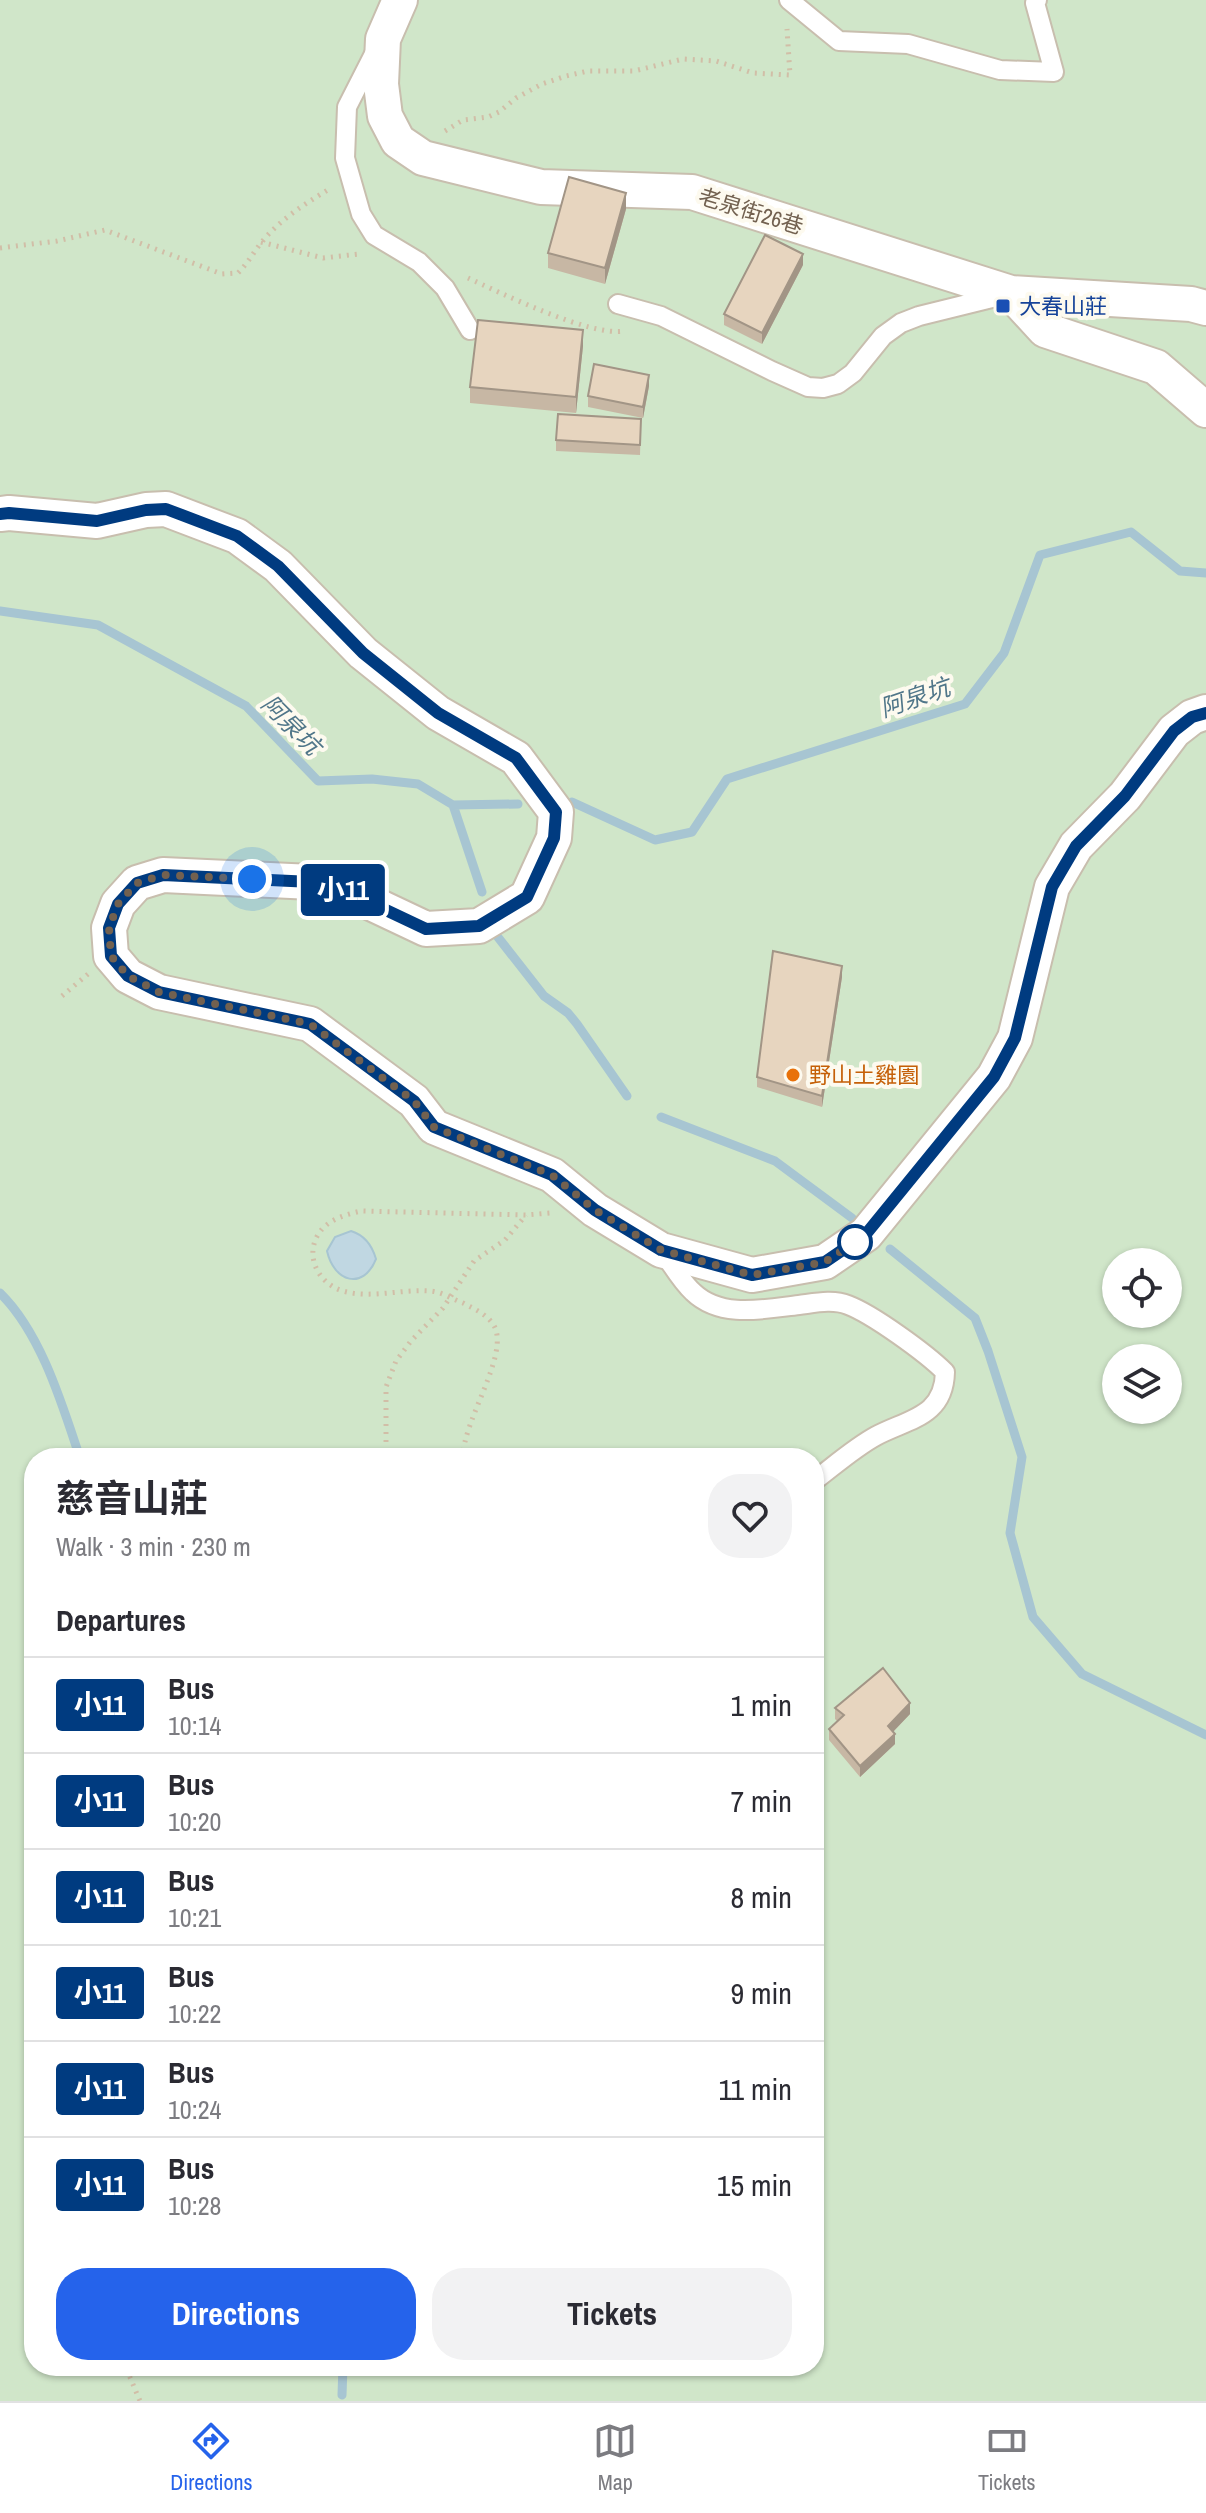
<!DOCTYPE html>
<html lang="en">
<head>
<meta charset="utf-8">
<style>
  :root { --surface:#fff; --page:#f2f2f3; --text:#2b2b33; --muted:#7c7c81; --line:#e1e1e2; --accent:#2563eb }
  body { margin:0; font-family:"Archivo Narrow","Noto Sans TC",sans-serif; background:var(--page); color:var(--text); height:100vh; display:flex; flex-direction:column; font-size:30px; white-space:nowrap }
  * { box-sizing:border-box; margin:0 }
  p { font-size:26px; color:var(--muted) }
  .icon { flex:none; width:44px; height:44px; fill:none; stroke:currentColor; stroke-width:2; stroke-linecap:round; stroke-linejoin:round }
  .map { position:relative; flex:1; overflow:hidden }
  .details { position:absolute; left:24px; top:1448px; width:800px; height:928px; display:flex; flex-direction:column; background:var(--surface); border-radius:32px; box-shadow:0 2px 6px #0004 }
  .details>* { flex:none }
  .badge { padding:0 16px; border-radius:6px; font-size:28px; line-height:52px }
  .tools { position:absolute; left:1102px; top:1248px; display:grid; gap:16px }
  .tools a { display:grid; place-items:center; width:80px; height:80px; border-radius:50%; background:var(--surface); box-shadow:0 2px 6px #0004; font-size:40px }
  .you { position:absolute; width:40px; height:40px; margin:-20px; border:6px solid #fff; border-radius:50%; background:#1a73e8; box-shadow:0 0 0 12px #1a73e833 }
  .map>.badge { position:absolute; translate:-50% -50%; box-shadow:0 0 0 4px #fff }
  h2 { padding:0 32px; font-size:30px; line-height:72px }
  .round { display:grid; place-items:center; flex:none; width:84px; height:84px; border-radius:32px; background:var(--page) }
  .overview { display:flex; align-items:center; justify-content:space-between; height:136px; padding:0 32px }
  h1 { font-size:38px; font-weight:700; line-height:60px }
  .action { display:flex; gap:16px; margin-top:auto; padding:16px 32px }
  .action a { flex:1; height:92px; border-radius:32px; background:var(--accent); color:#fff; font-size:32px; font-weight:700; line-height:92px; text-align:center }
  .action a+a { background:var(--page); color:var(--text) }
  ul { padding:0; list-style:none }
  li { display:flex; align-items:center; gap:24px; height:96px; padding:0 32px; border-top:2px solid var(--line) }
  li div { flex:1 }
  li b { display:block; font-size:30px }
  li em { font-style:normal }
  li .badge { min-width:88px; font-weight:700; text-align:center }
  .tab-bar { display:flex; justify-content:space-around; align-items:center; height:112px; border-top:2px solid var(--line); background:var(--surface); font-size:22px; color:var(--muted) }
  .tab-bar a { display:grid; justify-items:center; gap:4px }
  .tab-bar .active { color:var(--accent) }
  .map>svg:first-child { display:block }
  .green { fill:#d0e6c9; fill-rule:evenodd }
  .water { fill:#c0d7e2; stroke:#a7c5d2; stroke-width:2 }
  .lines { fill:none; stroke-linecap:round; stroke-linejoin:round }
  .stream { stroke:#a7c5d2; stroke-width:9 }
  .service-casing { stroke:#c8beae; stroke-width:22 }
  .minor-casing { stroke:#c8beae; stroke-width:38 }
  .path { stroke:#d1bea7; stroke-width:5; stroke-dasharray:2 6; stroke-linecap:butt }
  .service { stroke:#fff; stroke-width:18 }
  .minor { stroke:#fff; stroke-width:34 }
  .wall { fill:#c7b7a4 }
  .shaded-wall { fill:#a29586 }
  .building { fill:#e7d5bf; stroke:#a29586; stroke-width:2 }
  .line-casing { stroke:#fff; stroke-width:18 }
  .line { stroke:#003b80; stroke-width:12 }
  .walk { stroke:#726150; stroke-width:8; stroke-dasharray:0 14.4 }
  .transit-dot { fill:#1a4fb4; stroke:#fdfaef; stroke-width:3 }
  .food-dot { fill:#e8710a; stroke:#fdfaef; stroke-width:3 }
  .stop-dot { fill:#fff; stroke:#003b80; stroke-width:4 }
  .labels { text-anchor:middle; stroke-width:8; stroke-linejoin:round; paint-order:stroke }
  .street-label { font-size:22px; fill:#726150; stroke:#fdfaef }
  .transit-label { font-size:22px; fill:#164399; stroke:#fdfaef; text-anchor:start }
  .food-label { font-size:22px; fill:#c56008; stroke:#fdfaef; text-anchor:start }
  .water-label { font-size:24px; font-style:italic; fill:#507689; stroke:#fdfaef }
</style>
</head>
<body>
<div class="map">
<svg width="1206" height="2401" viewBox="0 0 1206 2401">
  <rect width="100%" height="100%" fill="#faf6e9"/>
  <path class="green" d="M0,0H1206V2401H0ZM1116,1262H1168V1314H1116ZM1116,1358H1168V1410H1116ZM34,1458H814V2366H34Z"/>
  <path class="water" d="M351,1231C364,1235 372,1245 376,1259C363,1291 334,1282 327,1251L335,1237Z"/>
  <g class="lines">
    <path class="stream" d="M0,611L98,625L246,706L318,781L372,779L418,784L453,805L518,804
      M572,802L655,840L692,832L727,779L965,704L1004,653L1040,555L1131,532L1180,571L1206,573
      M453,805L482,892
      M497,936L544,996L568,1013L577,1024L627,1096
      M661,1117L775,1161L852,1218
      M890,1249L975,1318L988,1351L1022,1457L1010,1533L1033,1617L1082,1674L1206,1735
      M0,1293C41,1333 62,1404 80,1458
      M342,2395L343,2366"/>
    <g class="service-casing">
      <path id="service" d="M789,0L839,41L908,44L1000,70L1054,72L1035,3L1037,0
        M375,52L347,107L345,158L361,214L374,235L419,262L445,288L470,330
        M618,304L661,316L772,371L808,387L823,388L838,384L853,373L883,336L901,323L919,316L1000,296
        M663,1252C672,1265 681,1281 693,1292C721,1319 764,1309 799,1305C815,1303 833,1299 848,1305C872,1314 926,1353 945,1372C944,1417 908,1419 876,1436C854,1448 834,1466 814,1481"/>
    </g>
    <g class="minor-casing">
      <path id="minor" d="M400,0L383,39L381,84L385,116L398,141L423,158L541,187L692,192L1011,293L1191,304L1206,308
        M1011,293L1045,330L1156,367L1206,410
        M0,514L9,513L97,521L146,510L166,509L237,536L278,566L363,653L438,713L516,758L556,812L554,838L527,897L479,926L426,929L333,885L312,882L163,875L137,883L118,904L109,928L111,956L128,976L159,992L310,1024L414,1101L434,1127L552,1175L595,1210L661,1250L752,1275L825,1262L866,1234L994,1077L1015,1038L1052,887L1076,846L1125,796L1174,731L1192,717L1206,712"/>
    </g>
    <path class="path" d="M445,131L463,120L488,117L499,112L516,98L542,84L566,76L588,71H634L683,59L716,61L753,73L790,75L787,29
      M261,242L323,258L359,254
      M0,248L57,241L105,230L222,274L238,273C248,263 253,253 261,243C279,220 306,203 331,188
      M468,278C501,293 591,337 624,331
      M62,996L88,974
      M386,1458V1387L396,1361L411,1341L443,1308L474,1261L505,1240L526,1215
      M463,1458C462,1421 512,1352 493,1324C485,1313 474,1309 463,1303C452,1299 440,1291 429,1291C401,1289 370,1299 343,1291C316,1283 302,1251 323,1228C333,1218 348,1214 361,1211L526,1215L550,1213
      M34,1906L29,1912L34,1918
      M118,2366L129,2375L140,2401"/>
    <use href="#service" class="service"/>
    <use href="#minor" class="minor"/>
  </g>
  <path class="wall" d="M626,209L605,284L548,268V253Z
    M803,265L762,344L724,325V314Z
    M583,346L576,413L470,403V387Z
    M649,386L643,418L588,407V396Z
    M641,419L640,455L556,451V440Z
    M842,977L822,1107L757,1087V1077Z
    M835,1708L910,1714L893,1732L895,1744L860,1777L829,1740V1729L837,1721L835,1719Z"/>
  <path class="shaded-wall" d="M626,193V209L605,284V268Z
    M803,254V265L762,344V333Z
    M583,330V346L576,413V397Z
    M649,375V386L643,418V407Z
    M842,966V977L822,1107V1096Z
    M910,1703V1714L888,1737V1726Z
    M895,1734V1744L860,1777V1766Z"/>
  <path class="building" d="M569,177L626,193L605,268L548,253Z
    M765,235L803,254L762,333L724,314Z
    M478,320L583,330L576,397L470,387Z
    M594,364L649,375L643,407L588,396Z
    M558,414L641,419L640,445L556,440Z
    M773,951L842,966L822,1096L757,1077Z
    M883,1668L910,1703L888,1726L895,1734L860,1766L829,1729L844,1715L835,1708Z"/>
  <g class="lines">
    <g class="line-casing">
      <path id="line" d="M0,514L9,513L97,521L146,510L166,509L237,536L278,566L363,653L438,713L516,758L556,812L554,838L527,897L479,926L426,929L333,885L312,882L163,875L137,883L118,904L109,928L111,956L128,976L159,992L310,1024L414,1101L434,1127L552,1175L595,1210L661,1250L752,1275L825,1262L866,1234L994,1077L1015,1038L1052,887L1076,846L1125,796L1174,731L1192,717L1206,713"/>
    </g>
    <use href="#line" class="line"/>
    <path class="walk" d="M252,879L163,875L137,883L118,904L109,928L111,956L128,976L159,992L310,1024L414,1101L434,1127L552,1175L595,1210L661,1250L752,1275L825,1262L855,1242"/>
  </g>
  <rect class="transit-dot" x="995" y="298" width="16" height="16" rx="4"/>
  <circle class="food-dot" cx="793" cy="1075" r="8"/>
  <circle class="stop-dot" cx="855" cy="1242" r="16"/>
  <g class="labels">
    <g class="street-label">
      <text transform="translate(751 211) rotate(17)" y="8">老泉街26巷</text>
    </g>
    <g class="transit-label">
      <text x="1019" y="314">大春山莊</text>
    </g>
    <g class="food-label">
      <text x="809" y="1083">野山土雞園</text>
    </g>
    <g class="water-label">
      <text transform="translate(915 698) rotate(-19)" y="8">阿泉坑</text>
      <text transform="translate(291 725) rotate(45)" y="8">阿泉坑</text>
    </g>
  </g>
</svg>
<div class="tools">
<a><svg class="icon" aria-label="locate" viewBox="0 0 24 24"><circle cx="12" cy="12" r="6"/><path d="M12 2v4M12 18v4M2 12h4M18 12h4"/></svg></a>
<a><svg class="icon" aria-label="layers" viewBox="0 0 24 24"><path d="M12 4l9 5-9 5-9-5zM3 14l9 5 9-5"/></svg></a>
</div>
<div class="you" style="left:252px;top:879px"></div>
<b class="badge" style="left:343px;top:890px;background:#003b80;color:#fff">小11</b>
<section class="details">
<div class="overview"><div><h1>慈音山莊</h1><p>Walk · 3 min · 230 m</p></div><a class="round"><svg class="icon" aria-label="heart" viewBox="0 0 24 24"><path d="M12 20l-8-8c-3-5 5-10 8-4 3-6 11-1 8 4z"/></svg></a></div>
<h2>Departures</h2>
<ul>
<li><span class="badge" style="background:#003b80;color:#fff">小11</span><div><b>Bus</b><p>10:14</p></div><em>1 min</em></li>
<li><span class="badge" style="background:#003b80;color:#fff">小11</span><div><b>Bus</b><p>10:20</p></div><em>7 min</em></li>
<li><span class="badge" style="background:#003b80;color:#fff">小11</span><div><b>Bus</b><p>10:21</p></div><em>8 min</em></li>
<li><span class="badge" style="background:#003b80;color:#fff">小11</span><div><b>Bus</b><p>10:22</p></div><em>9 min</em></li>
<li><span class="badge" style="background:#003b80;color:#fff">小11</span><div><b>Bus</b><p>10:24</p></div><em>11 min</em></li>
<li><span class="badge" style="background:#003b80;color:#fff">小11</span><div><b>Bus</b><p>10:28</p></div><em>15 min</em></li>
</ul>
<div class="action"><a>Directions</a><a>Tickets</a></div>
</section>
</div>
<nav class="tab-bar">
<a class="active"><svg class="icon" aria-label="directions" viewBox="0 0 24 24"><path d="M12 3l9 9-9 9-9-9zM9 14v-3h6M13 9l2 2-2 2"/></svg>Directions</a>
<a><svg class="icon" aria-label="map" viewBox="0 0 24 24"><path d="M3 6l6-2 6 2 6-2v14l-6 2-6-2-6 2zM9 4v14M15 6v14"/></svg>Map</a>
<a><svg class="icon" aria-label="tickets" viewBox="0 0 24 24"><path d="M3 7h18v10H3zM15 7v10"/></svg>Tickets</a>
</nav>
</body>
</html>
